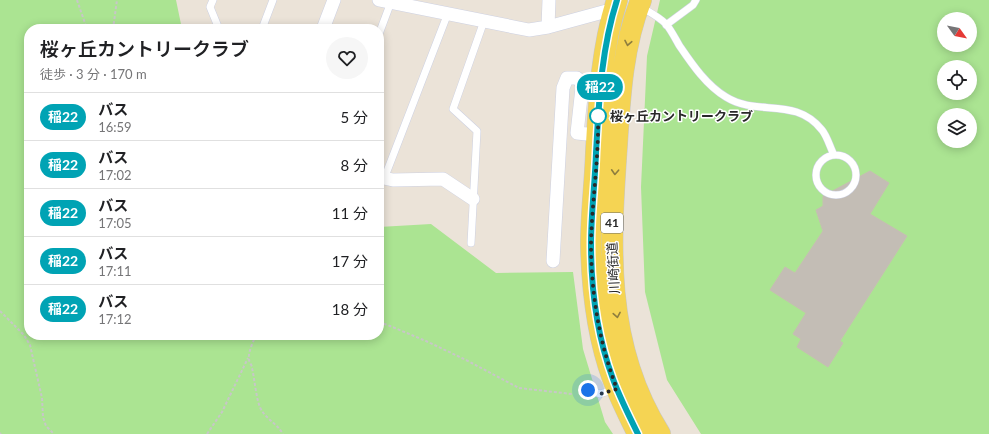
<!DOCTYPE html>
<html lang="ja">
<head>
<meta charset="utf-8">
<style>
  :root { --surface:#fff; --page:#f6f6f6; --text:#202124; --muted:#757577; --line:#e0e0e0 }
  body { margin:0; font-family:Lato,"Noto Sans JP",sans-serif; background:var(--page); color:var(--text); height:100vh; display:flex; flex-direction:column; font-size:15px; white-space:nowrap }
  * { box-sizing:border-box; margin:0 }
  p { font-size:13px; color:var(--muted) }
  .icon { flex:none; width:22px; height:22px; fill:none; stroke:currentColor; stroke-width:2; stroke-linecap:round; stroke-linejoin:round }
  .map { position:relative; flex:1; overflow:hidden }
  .drawer { position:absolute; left:24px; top:24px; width:360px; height:316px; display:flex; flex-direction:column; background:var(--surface); border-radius:16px; box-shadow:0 2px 10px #0003 }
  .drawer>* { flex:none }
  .badge { padding:0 8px; border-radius:13px; font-size:14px; line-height:26px }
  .needle { width:26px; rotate:123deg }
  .tools { position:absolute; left:937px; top:12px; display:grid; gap:8px }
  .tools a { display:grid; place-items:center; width:40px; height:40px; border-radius:50%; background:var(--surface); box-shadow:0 2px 10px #0003; font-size:20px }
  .you { position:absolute; width:20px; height:20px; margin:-10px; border:3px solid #fff; border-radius:50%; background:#1a73e8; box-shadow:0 0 0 6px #1a73e833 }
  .map>.badge { position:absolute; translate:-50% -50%; box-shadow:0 0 0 2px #fff }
  .round { display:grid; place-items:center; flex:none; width:42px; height:42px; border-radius:21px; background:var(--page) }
  .headline { display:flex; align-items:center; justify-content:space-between; height:68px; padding:0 16px }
  h1 { font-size:19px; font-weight:600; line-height:30px }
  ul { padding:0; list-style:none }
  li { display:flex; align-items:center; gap:12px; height:48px; padding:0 16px; border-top:1px solid var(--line) }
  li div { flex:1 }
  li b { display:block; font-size:15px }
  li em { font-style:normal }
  li .badge { min-width:44px; font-weight:700; text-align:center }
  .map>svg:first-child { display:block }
  .green { fill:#abe492; fill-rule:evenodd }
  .building { fill:#c3bdb5; stroke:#c6bfb2 }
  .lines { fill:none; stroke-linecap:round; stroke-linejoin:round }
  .lane-casing { stroke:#cdd1e2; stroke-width:8 }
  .street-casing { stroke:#cdd1e2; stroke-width:14 }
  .primary-casing { stroke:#c7c7c7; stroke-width:22 }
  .path { stroke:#c7c7c7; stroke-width:2; stroke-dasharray:3 2; stroke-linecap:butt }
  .lane { stroke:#fff; stroke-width:7 }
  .street { stroke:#fff; stroke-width:13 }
  .primary { stroke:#f5d453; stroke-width:21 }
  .oneway { stroke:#8e7e3e }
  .line-casing { stroke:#fff; stroke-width:9 }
  .line { stroke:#00a3b4; stroke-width:6 }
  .walk { stroke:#282828; stroke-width:4; stroke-dasharray:0 7.2 }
  .stop-dot { fill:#fff; stroke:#00a3b4; stroke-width:2 }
  .labels { text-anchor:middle; stroke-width:3; stroke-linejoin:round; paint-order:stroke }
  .shield { fill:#fff; stroke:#686868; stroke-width:1 }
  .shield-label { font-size:12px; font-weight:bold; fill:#282828 }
  .stop-label { font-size:13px; font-weight:bold; fill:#282828; stroke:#fff; text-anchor:start }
  .street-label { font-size:13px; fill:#282828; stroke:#fff }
</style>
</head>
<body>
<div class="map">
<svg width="989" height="434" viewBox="0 0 989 434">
  <rect width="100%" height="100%" fill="#ebe3d8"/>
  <path class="green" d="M0,0H176L182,29H29V335H379V227L431,224L496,273L573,272L583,349L605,422L613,434H0Z
    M660,0H989V434H701L667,380L645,292L641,187L647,56ZM944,19H970V45H944ZM944,67H970V93H944ZM944,115H970V141H944Z"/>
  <path class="building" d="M870,171L889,183L870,214L907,236L840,341L843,343L828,367L797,347L801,339L793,334L806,313L770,290L785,267L795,273L823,231L816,210L823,206V196Z"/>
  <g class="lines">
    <g class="lane-casing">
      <path id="lane" d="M213,0L210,7L219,29
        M641,7C649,12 659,17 666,24C671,30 675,38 679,45C692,64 706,85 726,97C758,117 795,96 822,130C827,136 830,147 834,155
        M666,25L693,5L696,0
        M262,29L273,0
        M379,34L391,2
        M816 175a20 20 0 1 1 40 0a20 20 0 1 1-40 0Z
        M384,179L448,13
        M471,243L477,131L453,109L484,21
        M589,390L600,394L615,389"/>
    </g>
    <g class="street-casing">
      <path id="street" d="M379,0L529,30L548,27L614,9
        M548,27L549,0
        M323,29L334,0
        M379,177L393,180L443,179L473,199
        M553,261L563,88L567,78H577L581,82L582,88L577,133L597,135"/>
    </g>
    <g class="primary-casing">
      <path id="primary" d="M617,0C601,50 599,101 596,153C595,183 591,214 591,244C592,289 597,336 613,379C620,398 629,416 638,434
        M641,0C623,45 620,95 617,143C610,244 603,344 660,434"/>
    </g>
    <path class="path" d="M77,0L87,29
      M113,29L117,0
      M0,311L24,335L30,345L42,398L43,417L46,426L54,434
      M379,322L390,326L426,341L466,360L519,388L572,394
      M256,335C253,342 248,352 249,359C249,362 252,365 252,368C255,380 256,402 262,411C268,420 278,425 283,434
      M0,433L1,434
      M207,434L222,412L248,358"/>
    <use href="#lane" class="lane"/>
    <use href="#street" class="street"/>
    <use href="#primary" class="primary"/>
  </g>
  <defs><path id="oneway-chevron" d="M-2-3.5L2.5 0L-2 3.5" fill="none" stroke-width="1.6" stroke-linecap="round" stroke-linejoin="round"/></defs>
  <g class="oneway">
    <use href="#oneway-chevron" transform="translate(628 43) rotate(101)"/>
    <use href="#oneway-chevron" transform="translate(615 172) rotate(93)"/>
    <use href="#oneway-chevron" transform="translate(617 315) rotate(80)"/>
  </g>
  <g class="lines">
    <g class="line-casing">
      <path id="line" d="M617,0C601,50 599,101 596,153C595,183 591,214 591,244C591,289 597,336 613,379C620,398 629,416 638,434"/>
    </g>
    <use href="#line" class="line"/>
    <path class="walk" d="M588,390L600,394L617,389C599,343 591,292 591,243C592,201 599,158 598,116"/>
  </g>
  <circle class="stop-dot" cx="598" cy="116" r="8"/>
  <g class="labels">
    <rect class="shield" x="601" y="213" width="22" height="20" rx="3"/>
    <g class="shield-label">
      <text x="612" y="227">41</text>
    </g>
    <g class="stop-label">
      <text x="610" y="121">桜ヶ丘カントリークラブ</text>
    </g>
    <g class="street-label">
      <text transform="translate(613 268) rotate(-93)" y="5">川崎街道</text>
    </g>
  </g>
</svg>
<div class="tools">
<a><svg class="needle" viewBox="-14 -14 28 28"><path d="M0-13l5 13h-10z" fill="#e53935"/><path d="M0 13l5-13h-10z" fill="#757577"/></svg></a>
<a><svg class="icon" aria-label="locate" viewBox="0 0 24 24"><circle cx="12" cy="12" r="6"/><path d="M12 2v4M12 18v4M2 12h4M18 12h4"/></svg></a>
<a><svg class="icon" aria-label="layers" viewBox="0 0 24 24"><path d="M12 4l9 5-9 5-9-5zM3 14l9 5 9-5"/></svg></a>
</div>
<div class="you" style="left:588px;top:390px"></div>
<b class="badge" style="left:600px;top:87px;background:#00a3b4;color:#fff">稲22</b>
<section class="drawer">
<div class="headline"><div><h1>桜ヶ丘カントリークラブ</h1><p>徒歩 · 3 分 · 170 m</p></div><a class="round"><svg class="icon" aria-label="heart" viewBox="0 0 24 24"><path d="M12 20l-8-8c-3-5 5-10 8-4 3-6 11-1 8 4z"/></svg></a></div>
<ul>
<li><span class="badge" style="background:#00a3b4;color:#fff">稲22</span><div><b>バス</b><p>16:59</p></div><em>5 分</em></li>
<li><span class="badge" style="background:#00a3b4;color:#fff">稲22</span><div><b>バス</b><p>17:02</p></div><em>8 分</em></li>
<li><span class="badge" style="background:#00a3b4;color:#fff">稲22</span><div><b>バス</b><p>17:05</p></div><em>11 分</em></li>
<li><span class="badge" style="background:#00a3b4;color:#fff">稲22</span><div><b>バス</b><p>17:11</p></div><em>17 分</em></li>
<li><span class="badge" style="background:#00a3b4;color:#fff">稲22</span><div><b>バス</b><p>17:12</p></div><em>18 分</em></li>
</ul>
</section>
</div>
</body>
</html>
